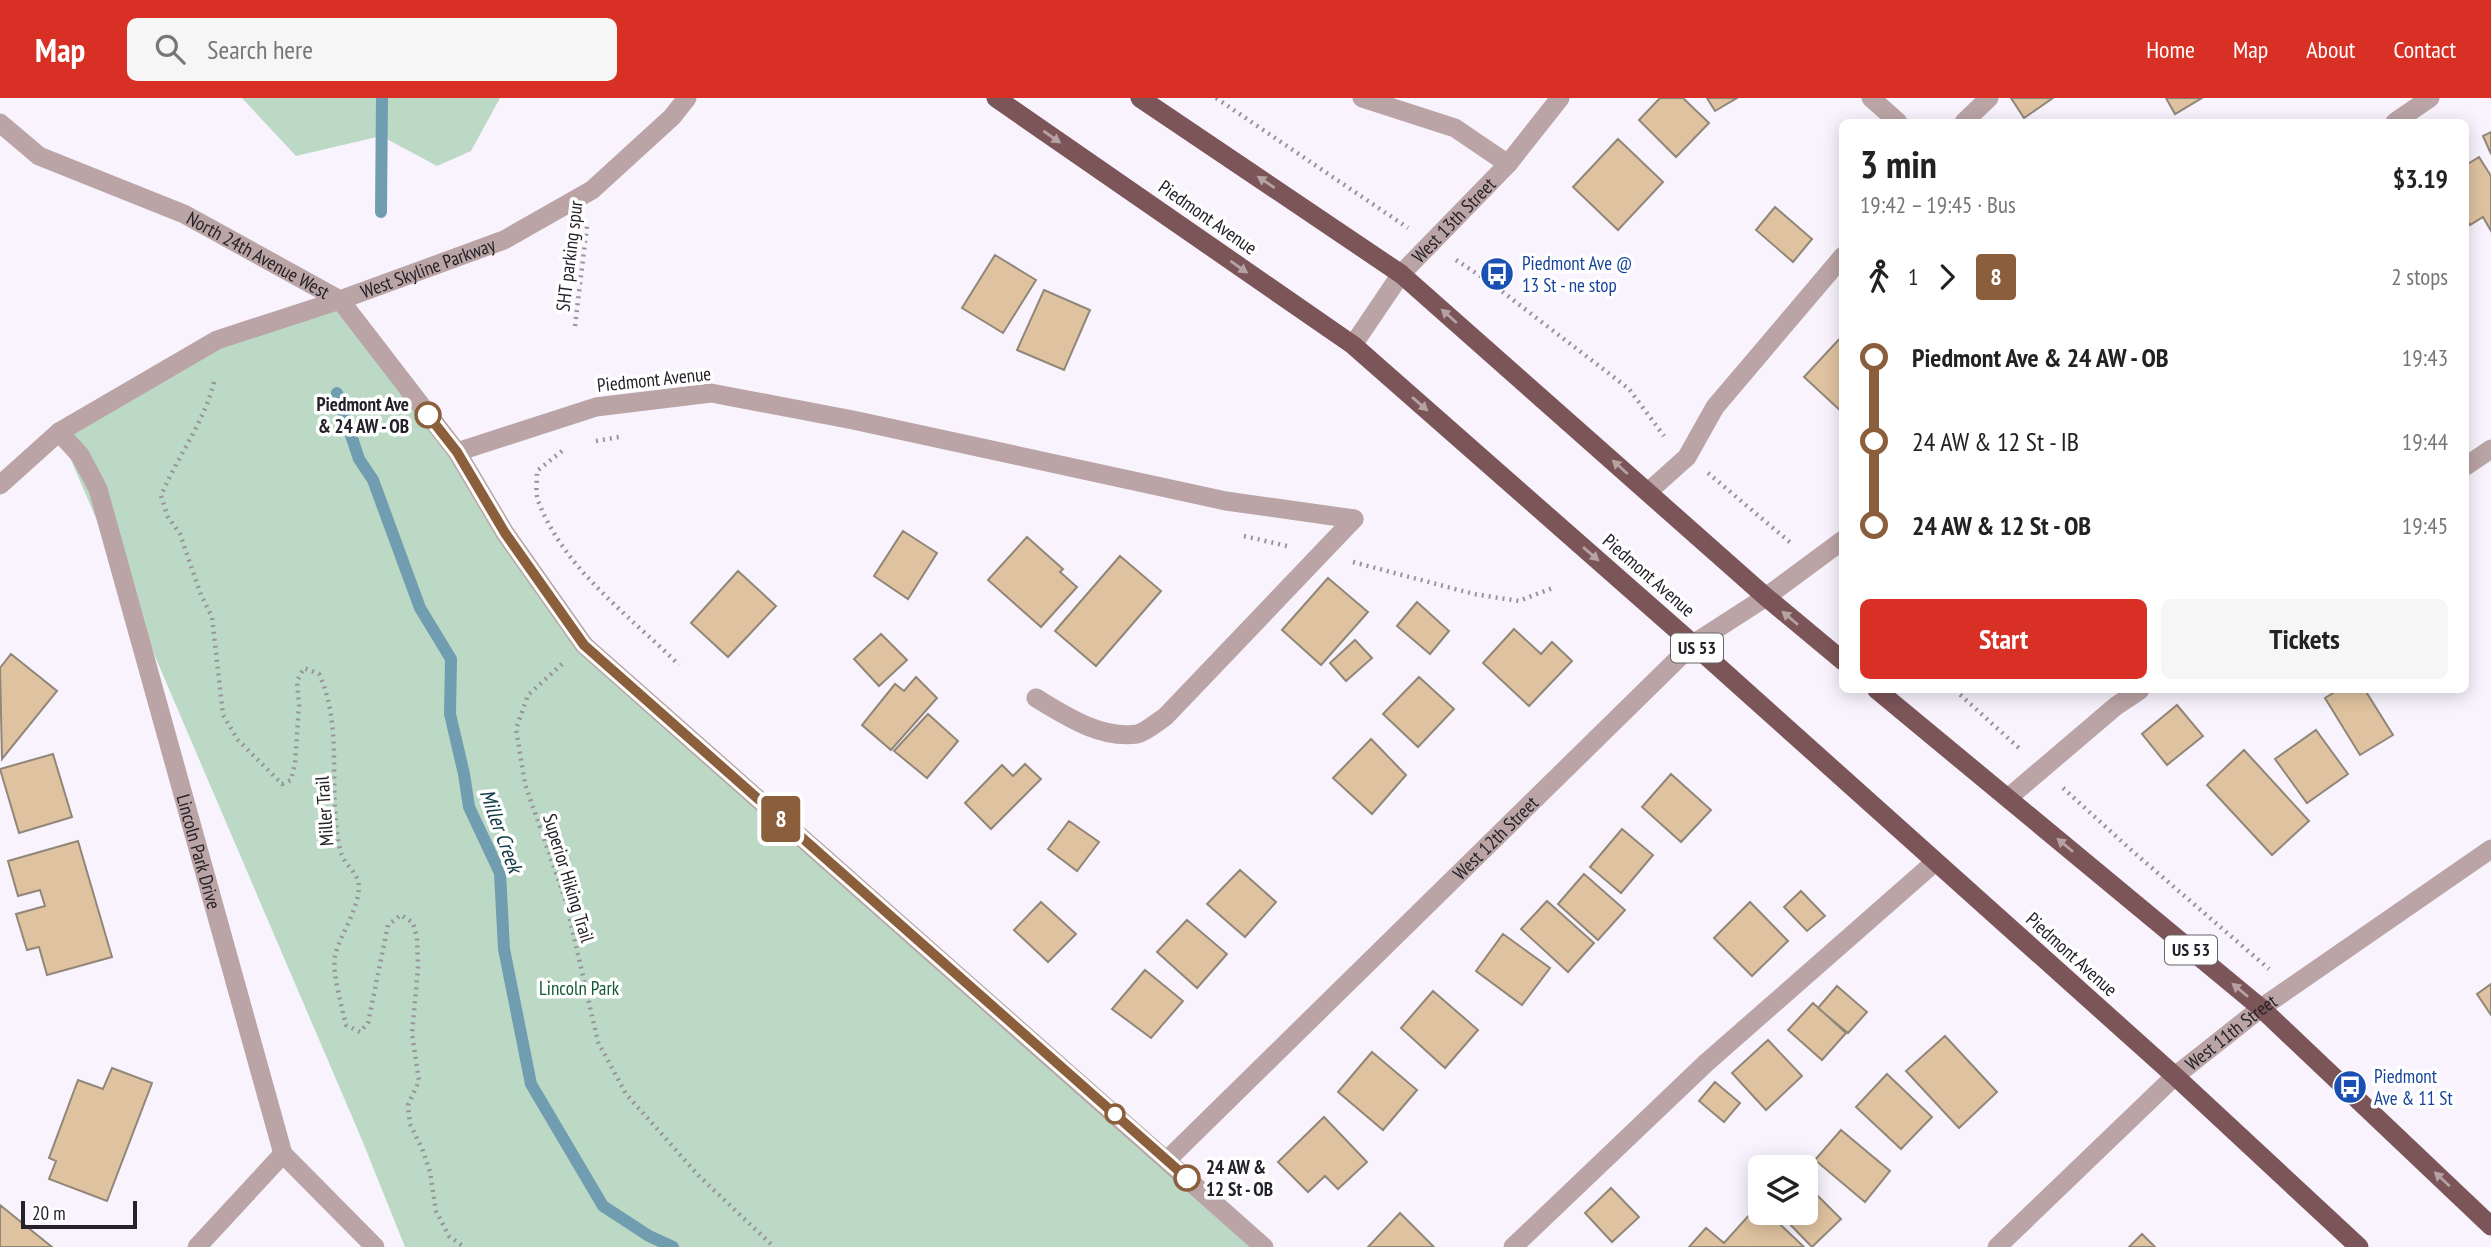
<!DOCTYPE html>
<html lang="en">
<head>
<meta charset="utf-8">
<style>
  :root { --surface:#fff; --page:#f6f6f6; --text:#222; --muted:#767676; --accent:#d93025 }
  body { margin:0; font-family:"PT Sans Narrow",sans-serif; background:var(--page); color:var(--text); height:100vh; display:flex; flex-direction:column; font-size:26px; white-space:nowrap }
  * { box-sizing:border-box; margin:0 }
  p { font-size:23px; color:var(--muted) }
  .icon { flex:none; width:38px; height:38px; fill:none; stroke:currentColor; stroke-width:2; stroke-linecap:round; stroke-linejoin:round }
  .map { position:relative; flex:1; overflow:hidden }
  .side { position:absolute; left:1839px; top:21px; width:630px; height:574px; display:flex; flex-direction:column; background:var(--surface); border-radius:10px; box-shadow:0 4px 18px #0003 }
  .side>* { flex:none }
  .badge { padding:0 14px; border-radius:5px; font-size:24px; line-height:46px }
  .tools { position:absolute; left:1748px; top:1057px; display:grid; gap:14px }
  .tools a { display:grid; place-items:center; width:70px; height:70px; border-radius:10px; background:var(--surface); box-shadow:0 4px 18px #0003; font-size:35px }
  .scale { position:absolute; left:21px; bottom:18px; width:116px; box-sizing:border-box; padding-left:7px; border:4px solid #242128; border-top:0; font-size:19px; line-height:24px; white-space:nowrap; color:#242128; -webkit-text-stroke:5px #fff; paint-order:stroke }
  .map>.badge { position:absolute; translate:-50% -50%; box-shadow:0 0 0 4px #fff }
  .legs { display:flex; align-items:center; gap:10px; height:77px; padding:0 21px; font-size:23px }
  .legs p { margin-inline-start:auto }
  .summary { display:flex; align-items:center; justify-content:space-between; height:119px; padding:0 21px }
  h1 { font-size:38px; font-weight:600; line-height:52px }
  .action { display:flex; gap:14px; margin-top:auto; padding:14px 21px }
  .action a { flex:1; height:80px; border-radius:10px; background:var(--accent); color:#fff; font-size:28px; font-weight:600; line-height:80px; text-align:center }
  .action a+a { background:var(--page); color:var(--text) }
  ul { padding:0 21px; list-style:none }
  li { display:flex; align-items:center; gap:24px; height:84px; font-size:26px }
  li i { display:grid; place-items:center; width:10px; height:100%; margin:0 9px; background:currentColor }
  li i::after { content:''; width:18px; height:18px; margin:-9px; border:5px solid; border-radius:50%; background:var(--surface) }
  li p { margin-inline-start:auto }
  li:first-child i { background:linear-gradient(#0000 50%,currentColor 0) }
  li:last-child i { background:linear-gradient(currentColor 50%,#0000 0) }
  header { display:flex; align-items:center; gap:42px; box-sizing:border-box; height:98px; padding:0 35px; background:var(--accent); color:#fff }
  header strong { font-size:33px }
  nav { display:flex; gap:38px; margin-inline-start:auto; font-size:24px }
  .search { width:490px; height:63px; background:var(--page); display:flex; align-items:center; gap:18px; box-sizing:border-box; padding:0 24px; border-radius:10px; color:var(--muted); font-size:26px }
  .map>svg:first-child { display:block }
  .green { fill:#bcd9c6 }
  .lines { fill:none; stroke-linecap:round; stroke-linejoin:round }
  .stream { stroke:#719db1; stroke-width:12 }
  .building { fill:#dfc3a0; stroke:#918678; stroke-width:2 }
  .path { stroke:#98949d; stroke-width:4.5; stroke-dasharray:2 5; stroke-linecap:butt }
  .service { stroke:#baa4a5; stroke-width:19 }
  .minor { stroke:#baa4a5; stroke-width:19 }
  .tertiary { stroke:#baa4a5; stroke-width:19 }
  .trunk { stroke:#7c5558; stroke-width:19 }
  .oneway { fill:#b7a2a3 }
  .line-1-casing { stroke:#fff; stroke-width:16 }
  .line-1 { stroke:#8b5e3c; stroke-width:10 }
  .stop-1-dot { fill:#fff; stroke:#8b5e3c; stroke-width:3.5 }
  .labels { text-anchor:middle; stroke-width:7; stroke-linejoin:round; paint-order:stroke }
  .shield { fill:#fff; stroke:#666468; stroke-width:2 }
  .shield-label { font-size:18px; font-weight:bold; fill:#242128 }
  .street-label { font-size:19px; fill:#242128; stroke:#fff }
  .transit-label { font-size:19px; fill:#164399; stroke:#fff; text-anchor:start }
  .stop-label { font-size:19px; font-weight:bold; fill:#242128; stroke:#fff; text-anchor:end }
  .park-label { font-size:19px; fill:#115635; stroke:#fff }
  .water-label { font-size:21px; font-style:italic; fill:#0f3847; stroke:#fff }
</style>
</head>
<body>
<header>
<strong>Map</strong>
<div class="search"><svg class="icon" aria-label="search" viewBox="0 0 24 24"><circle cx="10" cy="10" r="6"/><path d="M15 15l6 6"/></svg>Search here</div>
<nav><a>Home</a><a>Map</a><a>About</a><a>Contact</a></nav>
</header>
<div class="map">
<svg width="2491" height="1149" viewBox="0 0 2491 1149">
  <rect width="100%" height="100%" fill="#f8f3fd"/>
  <path class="green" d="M242,0H500L471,53L437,68L381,38L296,58Z
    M340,202L584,547L1264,1149H405L362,1042L59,334L217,242Z"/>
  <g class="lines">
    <path class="stream" d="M381,114L382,0
      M337,295L359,361L373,382L420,510L451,561L450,616L464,676L469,709L500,775L504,851L531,986L603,1108L649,1138L673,1149"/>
  </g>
  <path class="building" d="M1660,0H1683L1709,25L1676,59L1639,22Z
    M1707,0H1737L1715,13Z
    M2011,0H2053L2024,20Z
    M2166,0H2202L2175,16Z
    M2491,34V56L2483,38Z
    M1618,41L1663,84L1618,132L1573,89Z
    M2479,59L2491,78V133L2483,119L2470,127L2466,120V67Z
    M1775,109L1812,141L1793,164L1756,132Z
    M995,157L1036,182L1003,235L962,210Z
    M1044,192L1090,212L1064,272L1017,252Z
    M1843,237V315L1804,279Z
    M903,433L937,455L908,501L874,478Z
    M1027,439L1063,471L1060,474L1077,489L1041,529L988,482Z
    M1120,458L1161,493L1096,568L1055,533Z
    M738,473L776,508L728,559L691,525Z
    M1328,480L1368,514L1321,567L1282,532Z
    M1417,504L1449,533L1430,556L1397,528Z
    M1514,531L1541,556L1552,544L1572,563L1529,608L1483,565Z
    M881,536L907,562L879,588L854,561Z
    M1355,542L1372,560L1346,583L1330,565Z
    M11,556L57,593L2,661L0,570Z
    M916,579L937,600L891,652L862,627L895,586L904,593Z
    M1419,579L1454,611L1418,649L1383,616Z
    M2338,592H2365L2393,637L2360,657L2325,600Z
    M2177,607L2203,638L2167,667L2142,636Z
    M928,616L958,643L927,680L894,653Z
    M2316,632L2348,676L2307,705L2275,661Z
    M1371,641L1406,677L1372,716L1333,680Z
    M2244,652L2309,723L2272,757L2207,687Z
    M53,656L72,719L19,735L0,671Z
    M1025,666L1041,681L991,731L965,705L1002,667L1013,678Z
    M1671,676L1711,712L1681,744L1642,709Z
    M1069,723L1099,744L1077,773L1048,751Z
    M1622,731L1653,757L1621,795L1590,769Z
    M78,743L112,859L47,877L39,849L27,852L16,816L45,808L40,792L18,798L8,763Z
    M1240,772L1276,804L1245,839L1207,806Z
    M1584,776L1625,812L1598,842L1558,806Z
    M1801,793L1825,818L1807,833L1784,809Z
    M1547,803L1594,845L1568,874L1521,831Z
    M1041,804L1076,836L1048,864L1014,832Z
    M1750,804L1788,843L1752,878L1714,840Z
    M1187,822L1227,856L1197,890L1157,854Z
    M1503,836L1550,870L1522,907L1476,873Z
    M1145,872L1183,903L1151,940L1112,911Z
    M2491,886V917L2477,896Z
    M1837,888L1867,914L1848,935L1818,910Z
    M1433,893L1478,932L1445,970L1401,930Z
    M1813,905L1846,935L1822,962L1788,932Z
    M1945,938L1997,994L1959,1030L1906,973Z
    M1768,942L1802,978L1766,1012L1732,975Z
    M1372,954L1417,992L1383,1032L1338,994Z
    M112,970L152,985L107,1103L49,1081L56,1063L49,1060L78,982L103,991Z
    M1887,976L1932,1019L1901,1051L1856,1009Z
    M1715,984L1740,1005L1724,1024L1699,1003Z
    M1324,1019L1367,1064L1338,1091L1325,1078L1308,1094L1278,1064Z
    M1841,1032L1890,1073L1865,1104L1815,1062Z
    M1806,1086L1841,1121L1812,1149L1779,1115H1806Z
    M1611,1090L1639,1119L1612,1144L1585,1115Z
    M1759,1106L1760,1115H1768L1804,1149H1689L1706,1130L1724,1145Z
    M0,1107L52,1149H0Z
    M1400,1115L1434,1149H1368Z
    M2142,1136L2155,1149H2129Z"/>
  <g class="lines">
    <path class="path" d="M1216,0L1408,130
      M1456,162L1491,185L1629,291L1664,338
      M575,228L587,128
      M214,284C204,325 177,359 161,398L168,419L180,436L201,497L212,519L223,617L238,642L282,686L291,682L295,666L299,607L297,583L304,570L319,576C345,632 326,698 341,755C344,765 355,773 358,783C363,805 340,836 335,858C332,876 342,909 346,927L360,934L368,925L388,827L401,817L413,825L417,840L418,870L412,936L419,983L408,1007L410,1026L423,1053L430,1074L436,1113L449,1138L464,1149
      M596,343L619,339
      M562,353L537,373C537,383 535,396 539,405C565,472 630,518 679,567
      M1708,375L1792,446
      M1244,438L1287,448
      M1353,464L1474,496L1519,503L1555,489
      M562,566L528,597L516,631L525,686L566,804L598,944L626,996L699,1078L774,1149
      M1955,592L2020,651
      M2063,690L2130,751L2269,871"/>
    <path class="service" d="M1964,24L1989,0
      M2466,368L2491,351
      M1648,394L1687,359L1715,309L1843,158
      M1036,600C1066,618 1100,641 1137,636C1146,634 1157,624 1165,619L1354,421
      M2008,700L2116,608L2140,592
      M1513,1149L1706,965L1935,764"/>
    <g class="minor">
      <path d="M1362,0L1455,30L1508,66"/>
      <path d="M1871,0L1898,24"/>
      <path d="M2395,24L2430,0"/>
      <path id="s1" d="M1353,247L1401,176L1508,66L1560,0"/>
      <path id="s2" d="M59,334L80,357L98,391L283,1056L375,1149"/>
      <path d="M457,354L596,309L711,295L853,322L1226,403L1354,421"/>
      <path id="s3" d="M1167,1062L1693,546L1766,499L1843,442"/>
      <path d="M197,1149L283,1056"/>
      <path id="s4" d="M1997,1149L2175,978L2261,910L2491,751"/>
    </g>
    <g class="tertiary">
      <path id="s5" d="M0,25L39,58L184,116L340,202L457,354L505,435L584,547L1264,1149"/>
      <path id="s6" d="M0,387L59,334L217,242L340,202L504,142L592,92L672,19L687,0"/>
    </g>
    <path class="trunk" d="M996,0L1353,247L1693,546L2175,978L2359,1149
      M1140,0L1401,176L1766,499L1843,563
      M1877,592L2261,910L2491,1128"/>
  </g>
  <defs><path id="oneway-solid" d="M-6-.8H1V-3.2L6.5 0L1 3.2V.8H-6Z" transform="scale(1.75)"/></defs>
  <g class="oneway">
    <use href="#oneway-solid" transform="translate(1052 39) rotate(35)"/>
    <use href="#oneway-solid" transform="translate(1266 84) rotate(-146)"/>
    <use href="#oneway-solid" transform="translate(1239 169) rotate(35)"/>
    <use href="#oneway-solid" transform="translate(1449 218) rotate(-138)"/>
    <use href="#oneway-solid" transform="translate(1420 306) rotate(41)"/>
    <use href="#oneway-solid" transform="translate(1620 369) rotate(-138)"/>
    <use href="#oneway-solid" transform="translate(1591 456) rotate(41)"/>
    <use href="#oneway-solid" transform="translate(1790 520) rotate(-140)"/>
    <use href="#oneway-solid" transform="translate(2065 747) rotate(-140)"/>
    <use href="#oneway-solid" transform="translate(2240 892) rotate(-140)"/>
    <use href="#oneway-solid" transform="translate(2442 1081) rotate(-137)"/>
  </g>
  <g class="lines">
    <g class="line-1-casing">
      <path id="line-1" d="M428,317L457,354L505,435L584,547L1187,1080"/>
    </g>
    <use href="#line-1" class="line-1"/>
  </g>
  <defs>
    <g id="bus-disc" transform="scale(1.75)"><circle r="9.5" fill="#1a4fb4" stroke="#fff"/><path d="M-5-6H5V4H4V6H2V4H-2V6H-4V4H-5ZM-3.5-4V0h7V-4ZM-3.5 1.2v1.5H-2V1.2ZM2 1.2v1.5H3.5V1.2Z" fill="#fff"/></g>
  </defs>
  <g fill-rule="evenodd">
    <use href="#bus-disc" x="1497" y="176"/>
    <use href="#bus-disc" x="2350" y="989"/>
  </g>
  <g class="stop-1-dot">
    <circle cx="428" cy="317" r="12"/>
    <circle cx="1115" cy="1016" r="9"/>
    <circle cx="1187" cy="1080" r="12"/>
  </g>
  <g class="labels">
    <g class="shield">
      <rect x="1671" y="535.5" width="52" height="29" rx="5"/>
      <rect x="2165" y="837.5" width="52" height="29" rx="5"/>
    </g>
    <g class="shield-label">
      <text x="1697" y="556">US 53</text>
      <text x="2191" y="858">US 53</text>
    </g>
    <g class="street-label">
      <text transform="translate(1208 119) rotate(35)" y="7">Piedmont Avenue</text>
      <text dy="7" stroke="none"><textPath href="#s1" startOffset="161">West 13th Street</textPath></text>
      <text dy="7" stroke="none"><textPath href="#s5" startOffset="292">North 24th Avenue West</textPath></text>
      <text transform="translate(569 158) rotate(-83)" y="7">SHT parking spur</text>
      <text dy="7" stroke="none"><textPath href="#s6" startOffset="485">West Skyline Parkway</textPath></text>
      <text transform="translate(654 281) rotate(-6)" y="7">Piedmont Avenue</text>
      <text transform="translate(1649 477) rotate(41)" y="7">Piedmont Avenue</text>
      <text transform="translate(324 713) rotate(-94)" y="7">Miller Trail</text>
      <text dy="7" stroke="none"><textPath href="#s3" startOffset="460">West 12th Street</textPath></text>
      <text dy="7" stroke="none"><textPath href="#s2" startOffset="446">Lincoln Park Drive</textPath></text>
      <text transform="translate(569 780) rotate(73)" y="7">Superior Hiking Trail</text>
      <text transform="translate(2072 856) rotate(42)" y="7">Piedmont Avenue</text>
      <text dy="7" stroke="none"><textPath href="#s4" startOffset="318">West 11th Street</textPath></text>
    </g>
    <g class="transit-label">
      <text x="1522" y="172">Piedmont Ave @<tspan x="1522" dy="22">13 St - ne stop</tspan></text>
      <text x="2374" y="985">Piedmont<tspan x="2374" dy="22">Ave &amp; 11 St</tspan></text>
    </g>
    <g class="stop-label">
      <text x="409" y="313">Piedmont Ave<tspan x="409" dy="22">&amp; 24 AW - OB</tspan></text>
      <text x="1206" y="1076" text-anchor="start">24 AW &amp;<tspan x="1206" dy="22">12 St - OB</tspan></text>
    </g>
    <g class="park-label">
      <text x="579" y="897">Lincoln Park</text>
    </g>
    <g class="water-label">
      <text transform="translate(501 733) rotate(70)" y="7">Miller Creek</text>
    </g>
  </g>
</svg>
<div class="tools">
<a><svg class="icon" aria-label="layers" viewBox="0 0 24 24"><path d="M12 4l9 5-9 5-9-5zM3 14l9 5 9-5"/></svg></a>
</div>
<div class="scale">20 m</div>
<b class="badge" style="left:781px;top:721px;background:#8b5e3c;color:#fff">8</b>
<section class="side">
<div class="summary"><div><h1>3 min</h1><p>19:42 – 19:45 · Bus</p></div><b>$3.19</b></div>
<div class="legs"><svg class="icon" aria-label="walk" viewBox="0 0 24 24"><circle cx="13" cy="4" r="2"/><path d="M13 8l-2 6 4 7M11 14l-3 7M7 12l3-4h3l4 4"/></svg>1<svg class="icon" aria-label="forward" viewBox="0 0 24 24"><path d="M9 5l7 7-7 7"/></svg><b class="badge" style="background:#8b5e3c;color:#fff">8</b><p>2 stops</p></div>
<ul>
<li><i style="color:#8b5e3c"></i><b>Piedmont Ave &amp; 24 AW - OB</b><p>19:43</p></li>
<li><i style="color:#8b5e3c"></i><span>24 AW &amp; 12 St - IB</span><p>19:44</p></li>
<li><i style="color:#8b5e3c"></i><b>24 AW &amp; 12 St - OB</b><p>19:45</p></li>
</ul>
<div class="action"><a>Start</a><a>Tickets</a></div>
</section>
</div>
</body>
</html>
